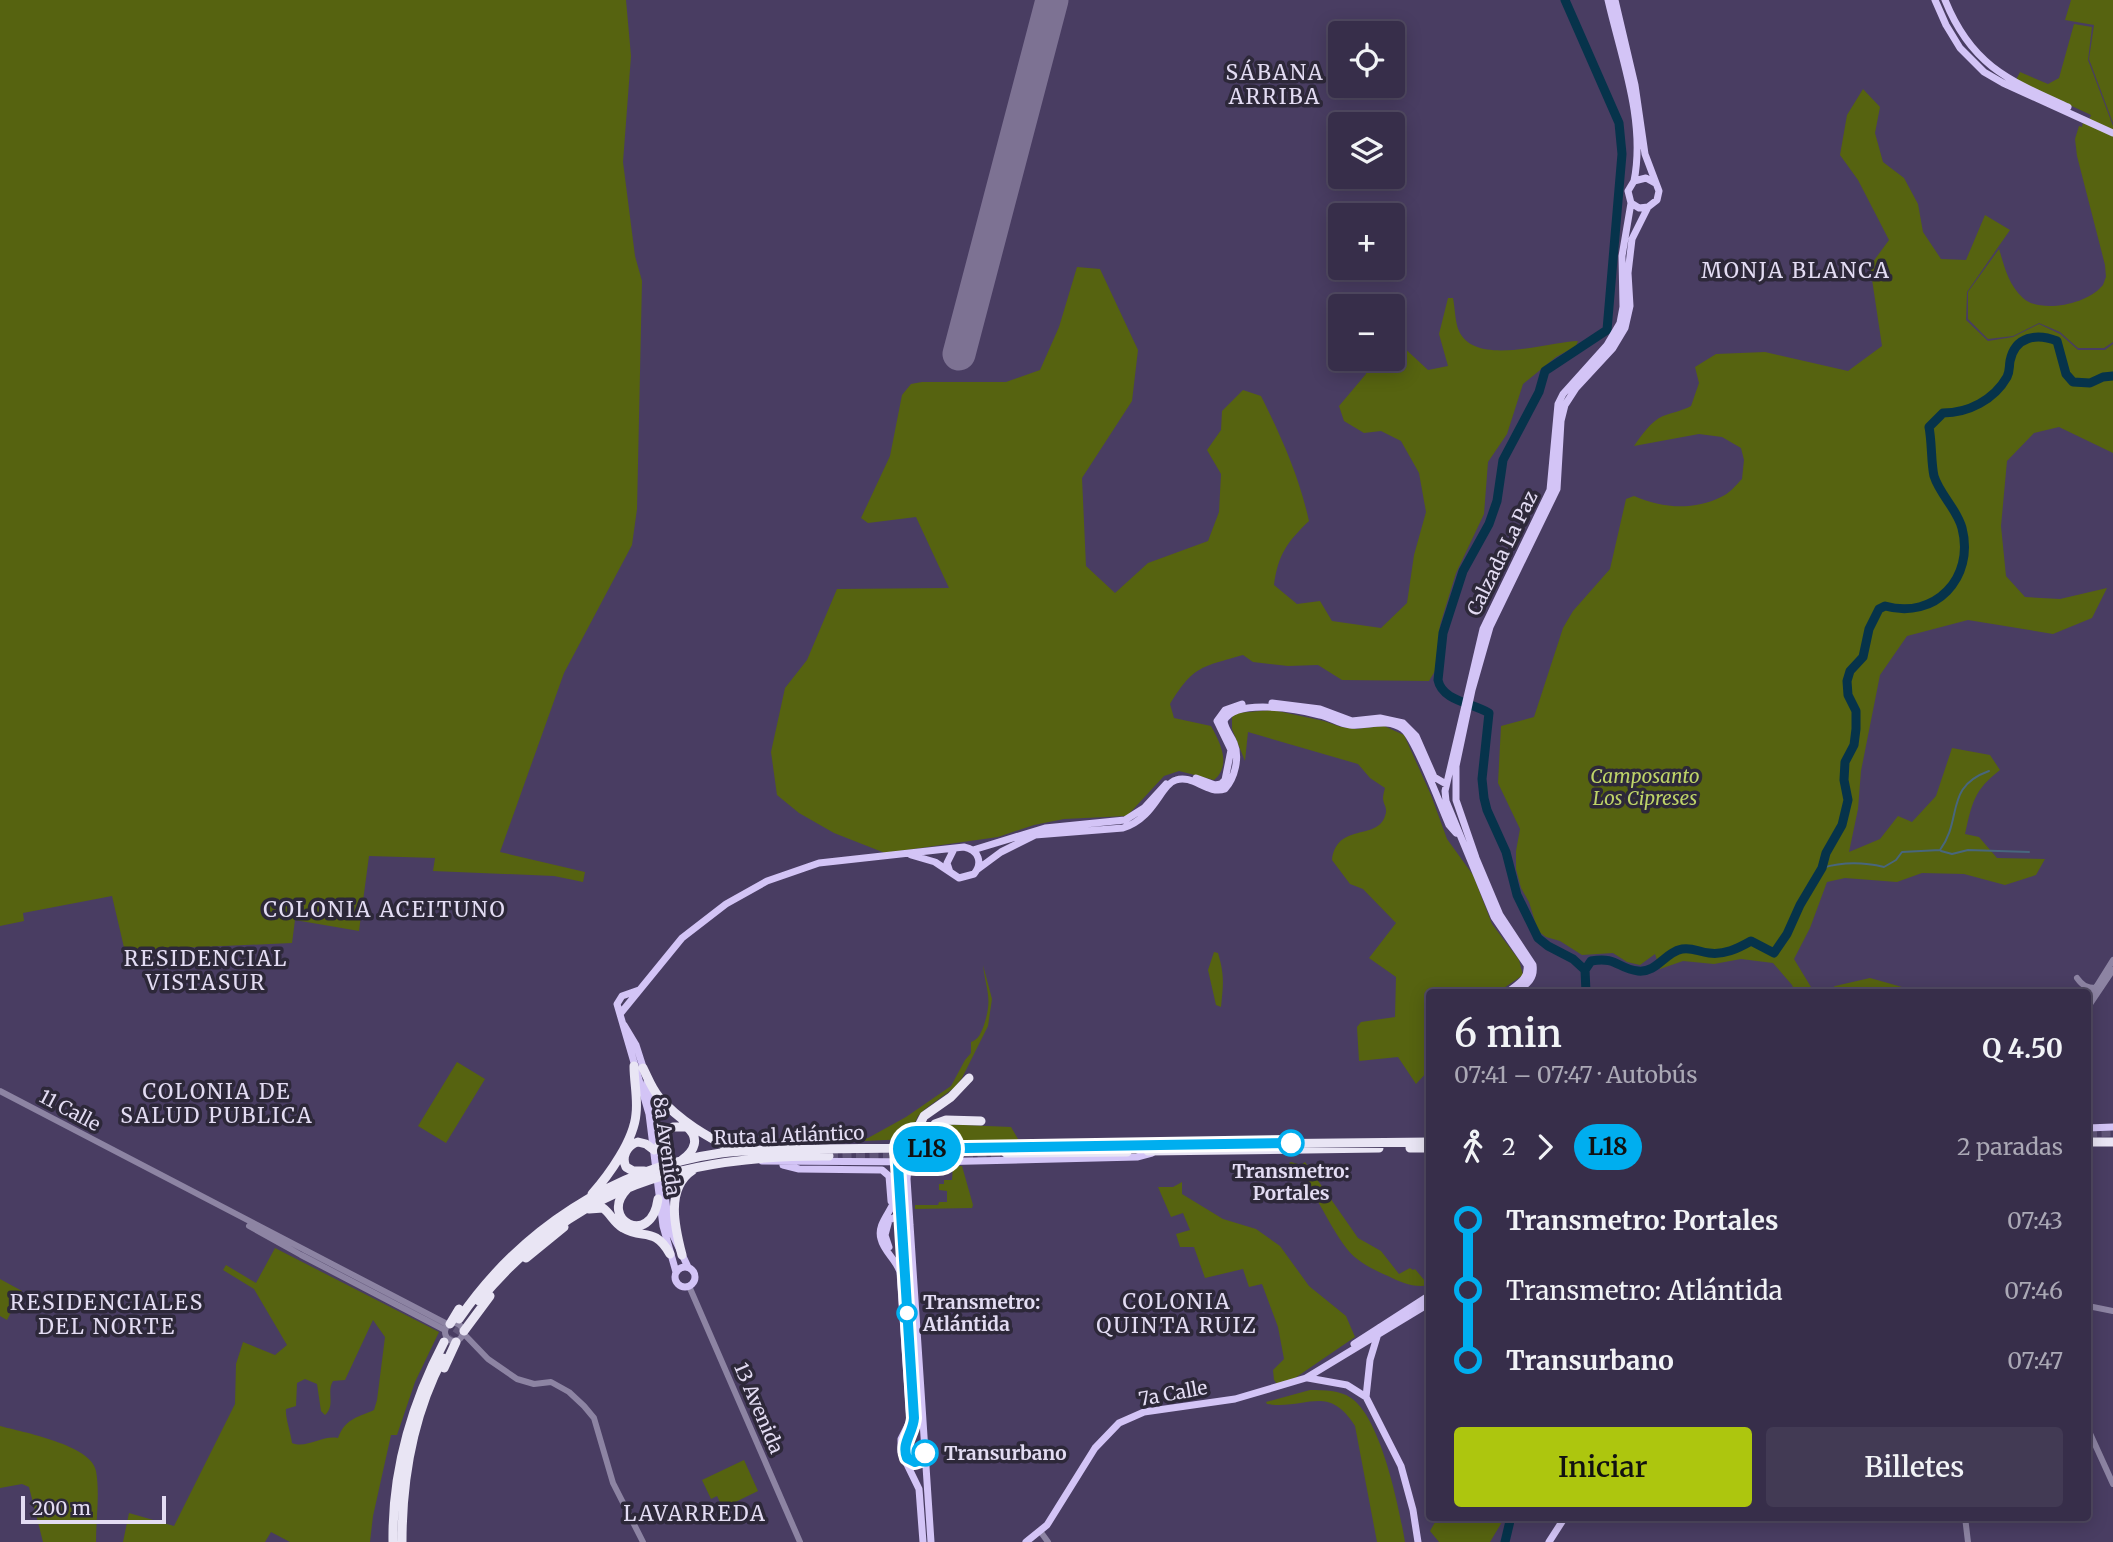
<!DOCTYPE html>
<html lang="es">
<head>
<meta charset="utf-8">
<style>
  :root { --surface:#372e4a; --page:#423a54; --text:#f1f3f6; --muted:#aaa8b5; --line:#514a62; --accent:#adc60e }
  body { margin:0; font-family:Merriweather,serif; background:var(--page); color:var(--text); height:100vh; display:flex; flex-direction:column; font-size:26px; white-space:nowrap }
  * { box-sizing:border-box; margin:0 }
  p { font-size:23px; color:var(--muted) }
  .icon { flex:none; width:38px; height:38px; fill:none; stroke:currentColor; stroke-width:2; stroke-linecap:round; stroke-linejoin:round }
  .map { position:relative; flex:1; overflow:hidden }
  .sheet { position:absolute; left:1426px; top:989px; width:665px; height:532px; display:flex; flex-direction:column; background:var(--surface); border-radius:7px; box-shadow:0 4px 18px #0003,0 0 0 2px var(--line) }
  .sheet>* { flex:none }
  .badge { padding:0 14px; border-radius:23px; font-size:24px; line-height:46px }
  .buttons { position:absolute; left:1328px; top:21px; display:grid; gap:14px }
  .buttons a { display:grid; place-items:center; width:77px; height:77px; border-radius:7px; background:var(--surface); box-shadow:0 4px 18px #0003,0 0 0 2px var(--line); font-size:35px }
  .scale { position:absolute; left:21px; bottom:18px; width:145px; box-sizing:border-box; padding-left:7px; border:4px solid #e3dcf3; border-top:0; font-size:19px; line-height:24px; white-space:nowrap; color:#e3dcf3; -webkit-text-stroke:5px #2d2839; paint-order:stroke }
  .map>.badge { position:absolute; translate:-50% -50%; box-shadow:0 0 0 4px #fff }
  .legs { display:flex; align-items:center; gap:10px; height:77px; padding:0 28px; font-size:23px }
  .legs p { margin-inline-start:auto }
  .headline { display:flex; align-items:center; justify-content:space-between; height:119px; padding:0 28px }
  h1 { font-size:38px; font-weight:600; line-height:52px }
  .action { display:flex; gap:14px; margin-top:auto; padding:14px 28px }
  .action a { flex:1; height:80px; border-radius:7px; background:var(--accent); color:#111; font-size:28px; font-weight:600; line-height:80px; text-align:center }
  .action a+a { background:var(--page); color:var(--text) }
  ul { padding:0 28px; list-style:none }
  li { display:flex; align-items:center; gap:24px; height:70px; font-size:26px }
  li i { display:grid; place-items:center; width:10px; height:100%; margin:0 9px; background:currentColor }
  li i::after { content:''; width:18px; height:18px; margin:-9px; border:5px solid; border-radius:50%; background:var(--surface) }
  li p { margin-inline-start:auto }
  li:first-child i { background:linear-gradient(#0000 50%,currentColor 0) }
  li:last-child i { background:linear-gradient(currentColor 50%,#0000 0) }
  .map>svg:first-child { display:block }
  .green { fill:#566310; fill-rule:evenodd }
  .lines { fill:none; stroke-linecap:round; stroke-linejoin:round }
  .stream { stroke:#48667d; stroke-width:2 }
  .river { stroke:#06334b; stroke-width:9 }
  .runway { stroke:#7d7293; stroke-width:33 }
  .highway-tunnel { stroke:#605578; stroke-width:9; stroke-dasharray:9 4.5; stroke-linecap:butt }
  .minor { stroke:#8d84a3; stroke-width:6 }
  .major { stroke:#d3c4f6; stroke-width:7 }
  .highway { stroke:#e9e5f4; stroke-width:9 }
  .line-1-casing { stroke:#fff; stroke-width:16 }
  .line-1 { stroke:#00aeef; stroke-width:10 }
  .stop-1-dot { fill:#fff; stroke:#00aeef; stroke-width:3.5 }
  .labels { text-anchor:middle; stroke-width:7; stroke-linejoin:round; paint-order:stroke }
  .street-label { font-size:19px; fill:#e3dcf3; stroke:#2d2839 }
  .park-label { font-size:19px; font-style:italic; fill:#bed368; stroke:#2d2839 }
  .stop-label { font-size:19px; font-weight:bold; fill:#e3dcf3; stroke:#2d2839; text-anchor:start }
  .neighbourhood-label { font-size:21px; letter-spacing:2px; fill:#e3dcf3; stroke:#2d2839 }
</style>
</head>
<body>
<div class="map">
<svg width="2113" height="1542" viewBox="0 0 2113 1542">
  <rect width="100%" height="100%" fill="#493d62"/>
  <path class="green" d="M0,0H626L631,56L623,162L635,256L642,281L637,509L632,545L564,673L500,852L585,872L583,882L554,876L433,871L435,858L369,856L359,931L295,920L292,943L158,949L126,956L112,896L23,913L24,921L0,926Z
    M2071,0H2113V123L2089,59L2094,25L2065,20Z
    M2074,24L2092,27L2088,60L2113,126V342L2104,348H2078L2060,332L2039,323L2013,336L1988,339L1968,319V292L1999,249C2005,268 2008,284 2023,298C2040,314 2087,304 2101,287C2104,285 2104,281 2106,277L2105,265L2077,156L2075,139L2079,126L2082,127L2083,122L2088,123L2091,115L2016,80L2020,72L2048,84L2059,78Z
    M1863,89L1880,107L1875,133L1883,162L1904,178L1918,204L1923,232L1941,259L1966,260L1985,215L2010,230L1967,292L1966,320L1988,341L2013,337L2039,324L2060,334L2078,350H2105L2113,344V453L2059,427L2034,433L2007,461L2001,526L2006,576L2025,597L2060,599L2107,588L2092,618L2053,634L1968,620L1907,636L1880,675L1861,771L1858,809L1849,852L1880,839L1898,816L1912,822L1936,796L1952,748L1990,755L2000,770C1974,790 1972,803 1965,834L1979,837L1997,858L2045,859L2036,875L2005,885L1964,874L1922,873L1897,882L1845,878L1827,882L1810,928L1794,959L1814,992H1795L1792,985L1773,963L1741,959L1714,964L1683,961L1660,969L1655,954L1640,965L1627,962L1613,953L1582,955L1560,941L1546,937L1538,931L1529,902L1521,888L1516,869V851L1520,829L1498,783L1501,726L1534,717L1563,628L1573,611L1610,569L1626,499L1634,496C1661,508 1693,511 1721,497C1729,494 1736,485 1742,479L1744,460L1741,448L1722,437L1699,434L1634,446C1641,436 1651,421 1663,416C1673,412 1682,411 1691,406L1699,383L1695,367L1716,354L1765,352L1848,371L1882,346L1870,266L1889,240L1858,180L1840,155L1847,115Z
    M1077,267L1100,269L1138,350L1132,401L1082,478L1086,566L1115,593L1148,563L1208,541L1219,512L1221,474L1207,450L1221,430L1222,411L1243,390L1261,396C1281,436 1299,476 1309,521C1287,542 1278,555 1274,585L1297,604L1320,601L1332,621L1381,628L1407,603L1414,555L1426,512L1419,473L1401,441L1381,431L1364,433L1344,421L1339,406L1366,374L1369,359H1393V343L1400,344L1428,370L1448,366L1439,334L1448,298H1453C1455,308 1455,322 1459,331C1475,367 1547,342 1578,341L1576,346L1556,357L1523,384L1507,434L1488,462L1484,514L1456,573L1440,625L1435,671L1429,681L1342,680L1318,665L1288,666L1253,662L1243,655C1202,667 1194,665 1170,704L1174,718L1211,726C1220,742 1232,765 1214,780L1179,771L1164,776L1127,816L1064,819L1034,825L998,837L885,853L834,833L799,813L777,795L771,752L785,688L807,660L837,589L949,588L916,517L868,523L861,518L890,456L902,395L911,384L922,382H1006L1040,370L1059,327Z
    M1273,710L1324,721L1341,727L1356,729L1384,726L1404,735L1431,795L1447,839L1473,875L1492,924L1519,960L1523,975L1498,992H1430V1069L1416,1084L1398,1057L1359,1061L1357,1027L1361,1022L1395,1017L1396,977L1369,958L1396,923L1363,889L1350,884L1332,860C1337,822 1377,841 1385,816C1388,808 1384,806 1383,799C1383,795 1384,792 1385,788L1370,778L1358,764L1248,732L1245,761L1232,729V717L1237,713Z
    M1214,952L1218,953C1225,976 1223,986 1221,1007L1216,1005L1208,970Z
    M983,965L992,999L988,1026L962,1078L954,1088L925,1109L918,1116L908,1139L819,1143L818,1137L823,1141L868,1138L906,1117L951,1086L965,1060L971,1053V1042C979,1039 981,1033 984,1025C993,997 986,991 983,965Z
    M1870,978L1902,987L1912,992H1826L1835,986Z
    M457,1062L485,1079L446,1143L418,1126Z
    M940,1124L1011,1127L1018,1139L1015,1144L968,1146L936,1136L938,1126Z
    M1291,1162L1301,1165L1305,1162L1358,1238L1381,1251L1399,1274L1410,1268L1413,1270L1415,1269L1425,1281L1430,1280V1285C1414,1288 1402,1283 1388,1276C1374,1270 1357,1262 1347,1249C1326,1222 1315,1187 1289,1163Z
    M953,1166H962L973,1205L972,1208L915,1209V1205H938L939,1202H947V1191L939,1190V1184H944V1180H952Z
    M1182,1182V1194L1223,1219L1256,1229L1280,1246L1309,1286L1346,1316L1355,1337L1295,1378L1277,1384L1274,1380L1273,1370L1284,1359L1278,1327L1262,1284L1249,1287L1243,1269L1205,1278L1194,1247H1180L1176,1234L1190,1230L1183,1213L1171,1217L1158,1187H1173Z
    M275,1248L439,1332L415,1382L397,1435H391L373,1516L370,1542H290L271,1532L265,1542H123L129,1513L174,1526L235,1404L236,1364L243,1342L275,1355L287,1345L254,1289L223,1270L226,1265L256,1283ZM373,1320L385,1337L377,1400L374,1410C356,1418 345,1419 338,1438C322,1435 307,1449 292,1443C291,1434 285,1417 286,1409L296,1406L297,1383L305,1379L317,1384L321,1411L325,1415C336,1405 326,1392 333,1381L345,1380Z
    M0,1279L22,1291L7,1320L0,1316Z
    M1310,1390C1324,1390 1340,1390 1351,1398C1381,1418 1399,1507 1405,1542H1377L1355,1426C1328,1383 1307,1410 1267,1404L1266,1402Z
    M0,1426C22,1432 92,1445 96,1471C100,1493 96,1519 96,1542H43L29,1487L22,1484L0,1488Z
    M744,1460L758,1491L723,1508L717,1496L711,1499L702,1480Z
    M1438,1517H1505L1490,1542H1439L1430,1531Z"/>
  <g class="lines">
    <path class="stream" d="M1941,851L1952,854L1968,850L2029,852
      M1822,868C1842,862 1863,862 1884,867L1896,860L1902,852L1940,850C1963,819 1944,787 1989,771"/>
    <path class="river" d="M1565,0L1619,123L1622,154L1607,330L1545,371L1539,392L1503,460L1497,501L1489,524L1463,571L1443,633L1438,680C1442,701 1473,703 1489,713L1482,779L1484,798L1487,810L1506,852L1517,895L1538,938L1548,946L1573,959L1585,970L1586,992
      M1585,970L1591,961C1617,956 1618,969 1638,971C1657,973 1665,952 1682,949C1692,947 1699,952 1709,953C1724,955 1737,949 1751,941L1774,953L1787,934L1800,905L1822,868L1826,853L1842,825L1848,800L1844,780L1845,762L1854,745L1856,729V711L1848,695L1847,681L1850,671L1863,657L1869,629L1879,609L1885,606C1935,620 1975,578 1962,528C1957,509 1940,495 1934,476C1931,463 1932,442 1929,427L1943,413C1968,413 1994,400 2007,377C2010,371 2009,367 2010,361C2015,336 2037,333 2057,341L2066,374L2073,382L2090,383L2103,377L2113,376
      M1505,1542L1510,1521L1513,1517"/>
    <path class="runway" d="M959,354L1052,0"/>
    <path class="highway-tunnel" d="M2088,1133L2113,1132
      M829,1156L1006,1153
      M449,1345L464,1322"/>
    <path class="minor" d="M2077,978C2082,985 2086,988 2096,988
      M2088,1000L2113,960
      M2088,1007L2113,970
      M0,1091L449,1325
      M249,1226L301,1255L445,1330
      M689,1286L800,1542
      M2088,1306L2113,1311
      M445 1332a9 9 0 1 1 18 0a9 9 0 1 1-18 0Z
      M464,1334L488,1359L517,1379L534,1384L551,1382L569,1392L584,1406L594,1418L613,1483L643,1542
      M2088,1429L2113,1484
      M1965,1517L1968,1542
      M1040,1531L1048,1542"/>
    <path class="major" d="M1608,0C1621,57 1646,121 1634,181
      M1615,0L1635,85L1645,154L1659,191L1657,200L1648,207L1639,208L1631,203L1628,191L1634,181L1646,178L1655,183
      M1935,0L1946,25L1960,48L1984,72L2003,83L2113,133
      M1945,0C1971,65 2008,80 2068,107
      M1272,703L1320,709L1352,721L1380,718L1403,723L1416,736L1434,777L1446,784
      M1196,778L1215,785L1221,784L1225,780L1231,750L1217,721L1225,710L1242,704
      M973,850L1045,828L1125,820L1144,808L1166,784
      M911,855L935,862L950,872
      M978,869L1001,852L1035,835L1123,828C1155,818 1160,785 1176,780C1193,774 1207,795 1225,789C1235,778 1240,757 1234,743C1231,735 1225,730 1224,721C1235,698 1298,709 1320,715C1330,717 1339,724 1350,725C1368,727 1386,717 1403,729C1415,737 1441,807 1449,825L1456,833
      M639,990L622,996L617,1004L649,1114L663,1226L676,1272
      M1508,992C1518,984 1529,979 1527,965L1494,917L1446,801L1445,791L1483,629L1550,490L1558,404L1563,394L1607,345L1620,323L1623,307L1622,256L1631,203
      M1516,992C1527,984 1535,979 1533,965L1500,915L1476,858L1456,800V766L1472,690L1490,627L1557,489L1561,421L1565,405L1576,388L1613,348L1625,328L1630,306L1628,273L1632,239L1648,207
      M620,1014L682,938L726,904L767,881L819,863L964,847C979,850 983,863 974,874L959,878L950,872L947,863L954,849
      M624,1025L636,1045L644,1070
      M647,1082L657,1129L669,1227L688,1267
      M2088,1128L2113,1127
      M897,1149C898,1168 901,1186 893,1204C888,1215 877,1226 881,1239C884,1252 896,1259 900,1272L910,1421L901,1439V1452L919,1489L923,1542
      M762,1161L931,1162L1137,1157L1152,1153
      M912,1162L908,1168L907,1179L931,1542
      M783,1165L799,1169L882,1170L889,1176L891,1201
      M889,1247L885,1235L889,1220L898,1216L910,1225
      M675 1277a10 10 0 1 1 20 0a10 10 0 1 1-20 0Z
      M1380,1327L1370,1360L1366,1397L1401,1466L1413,1510L1418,1542
      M1354,1344L1430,1295
      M1308,1378L1347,1385L1366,1397
      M1026,1542L1047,1525L1095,1448L1119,1423L1144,1412L1235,1399L1306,1378L1430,1303
      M1549,1542L1565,1517"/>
    <path class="highway" d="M643,1068C648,1078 652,1089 659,1097C679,1121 708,1137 735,1151
      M2088,1142H2113
      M899,1144L911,1141L924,1116L951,1097L969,1078
      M952,1144C940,1142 927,1138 935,1124L946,1120L981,1121
      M659,1145L664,1134L673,1127H687C700,1138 695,1151 682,1160
      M1410,1148H1430
      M1148,1151L1379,1148
      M1006,1153L1127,1152
      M644,1171H633L626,1167C621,1157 627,1145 638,1142L646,1144L654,1150
      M627,1189C598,1219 651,1249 658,1199
      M592,1194C609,1175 634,1140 636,1114C638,1098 634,1082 634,1066
      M589,1209L603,1208C611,1214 614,1223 623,1228C643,1240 654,1226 670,1254
      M682,1255C675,1228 665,1188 693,1170
      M526,1258L564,1227
      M479,1301C574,1186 684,1155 829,1156
      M459,1319C520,1230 614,1168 721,1153C753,1149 785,1150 817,1149L1430,1142
      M450,1324L459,1309
      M464,1331L490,1296
      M444,1368L456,1342
      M393,1542C392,1471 411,1405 444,1342
      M402,1542C402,1478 413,1415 443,1358"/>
  </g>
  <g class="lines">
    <g class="line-1-casing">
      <path id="line-1" d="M925,1453L921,1460L915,1462L907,1458C901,1443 913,1433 914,1418L897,1149L1291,1143"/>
    </g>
    <use href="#line-1" class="line-1"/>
  </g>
  <g class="stop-1-dot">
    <circle cx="1291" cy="1143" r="12"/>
    <circle cx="907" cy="1313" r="9"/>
    <circle cx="925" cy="1453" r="12"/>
  </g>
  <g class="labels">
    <g class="street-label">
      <text transform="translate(1502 553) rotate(-64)" y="7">Calzada La Paz</text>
      <text transform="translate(70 1110) rotate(28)" y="7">11 Calle</text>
      <text transform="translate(789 1135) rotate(-2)" y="7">Ruta al Atlántico</text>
      <text transform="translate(667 1146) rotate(82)" y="7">8a Avenida</text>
      <text transform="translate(1173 1393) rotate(-10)" y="7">7a Calle</text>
      <text transform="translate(759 1408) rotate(67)" y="7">13 Avenida</text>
    </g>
    <g class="park-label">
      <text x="1645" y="783">Camposanto<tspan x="1645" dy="22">Los Cipreses</tspan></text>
    </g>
    <g class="stop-label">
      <text x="1291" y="1178" text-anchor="middle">Transmetro:<tspan x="1291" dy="22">Portales</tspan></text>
      <text x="923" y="1309">Transmetro:<tspan x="923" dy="22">Atlántida</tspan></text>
      <text x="944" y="1460">Transurbano</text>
    </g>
    <g class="neighbourhood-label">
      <text x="1275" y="80">SÁBANA<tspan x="1275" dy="24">ARRIBA</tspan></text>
      <text x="1796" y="278">MONJA BLANCA</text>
      <text x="385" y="917">COLONIA ACEITUNO</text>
      <text x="206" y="966">RESIDENCIAL<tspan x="206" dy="24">VISTASUR</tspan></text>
      <text x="217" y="1099">COLONIA DE<tspan x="217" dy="24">SALUD PUBLICA</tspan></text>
      <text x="1177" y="1309">COLONIA<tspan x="1177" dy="24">QUINTA RUIZ</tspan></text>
      <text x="107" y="1310">RESIDENCIALES<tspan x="107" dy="24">DEL NORTE</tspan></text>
      <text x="695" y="1521">LAVARREDA</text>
    </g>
  </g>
</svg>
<div class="buttons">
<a><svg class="icon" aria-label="locate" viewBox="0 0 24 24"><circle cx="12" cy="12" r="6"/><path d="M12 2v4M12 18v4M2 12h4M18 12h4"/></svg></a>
<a><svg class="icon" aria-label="layers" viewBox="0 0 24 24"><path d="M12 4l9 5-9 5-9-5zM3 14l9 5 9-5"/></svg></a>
<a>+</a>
<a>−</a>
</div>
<div class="scale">200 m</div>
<b class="badge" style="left:927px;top:1149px;background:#00aeef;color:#111">L18</b>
<section class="sheet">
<div class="headline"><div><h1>6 min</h1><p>07:41 – 07:47 · Autobús</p></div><b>Q 4.50</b></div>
<div class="legs"><svg class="icon" aria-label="walk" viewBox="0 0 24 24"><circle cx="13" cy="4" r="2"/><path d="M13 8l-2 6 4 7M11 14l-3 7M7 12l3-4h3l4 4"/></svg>2<svg class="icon" aria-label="forward" viewBox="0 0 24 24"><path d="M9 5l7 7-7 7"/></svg><b class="badge" style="background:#00aeef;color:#111">L18</b><p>2 paradas</p></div>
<ul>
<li><i style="color:#00aeef"></i><b>Transmetro: Portales</b><p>07:43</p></li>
<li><i style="color:#00aeef"></i><span>Transmetro: Atlántida</span><p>07:46</p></li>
<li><i style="color:#00aeef"></i><b>Transurbano</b><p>07:47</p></li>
</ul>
<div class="action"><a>Iniciar</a><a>Billetes</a></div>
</section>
</div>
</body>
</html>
